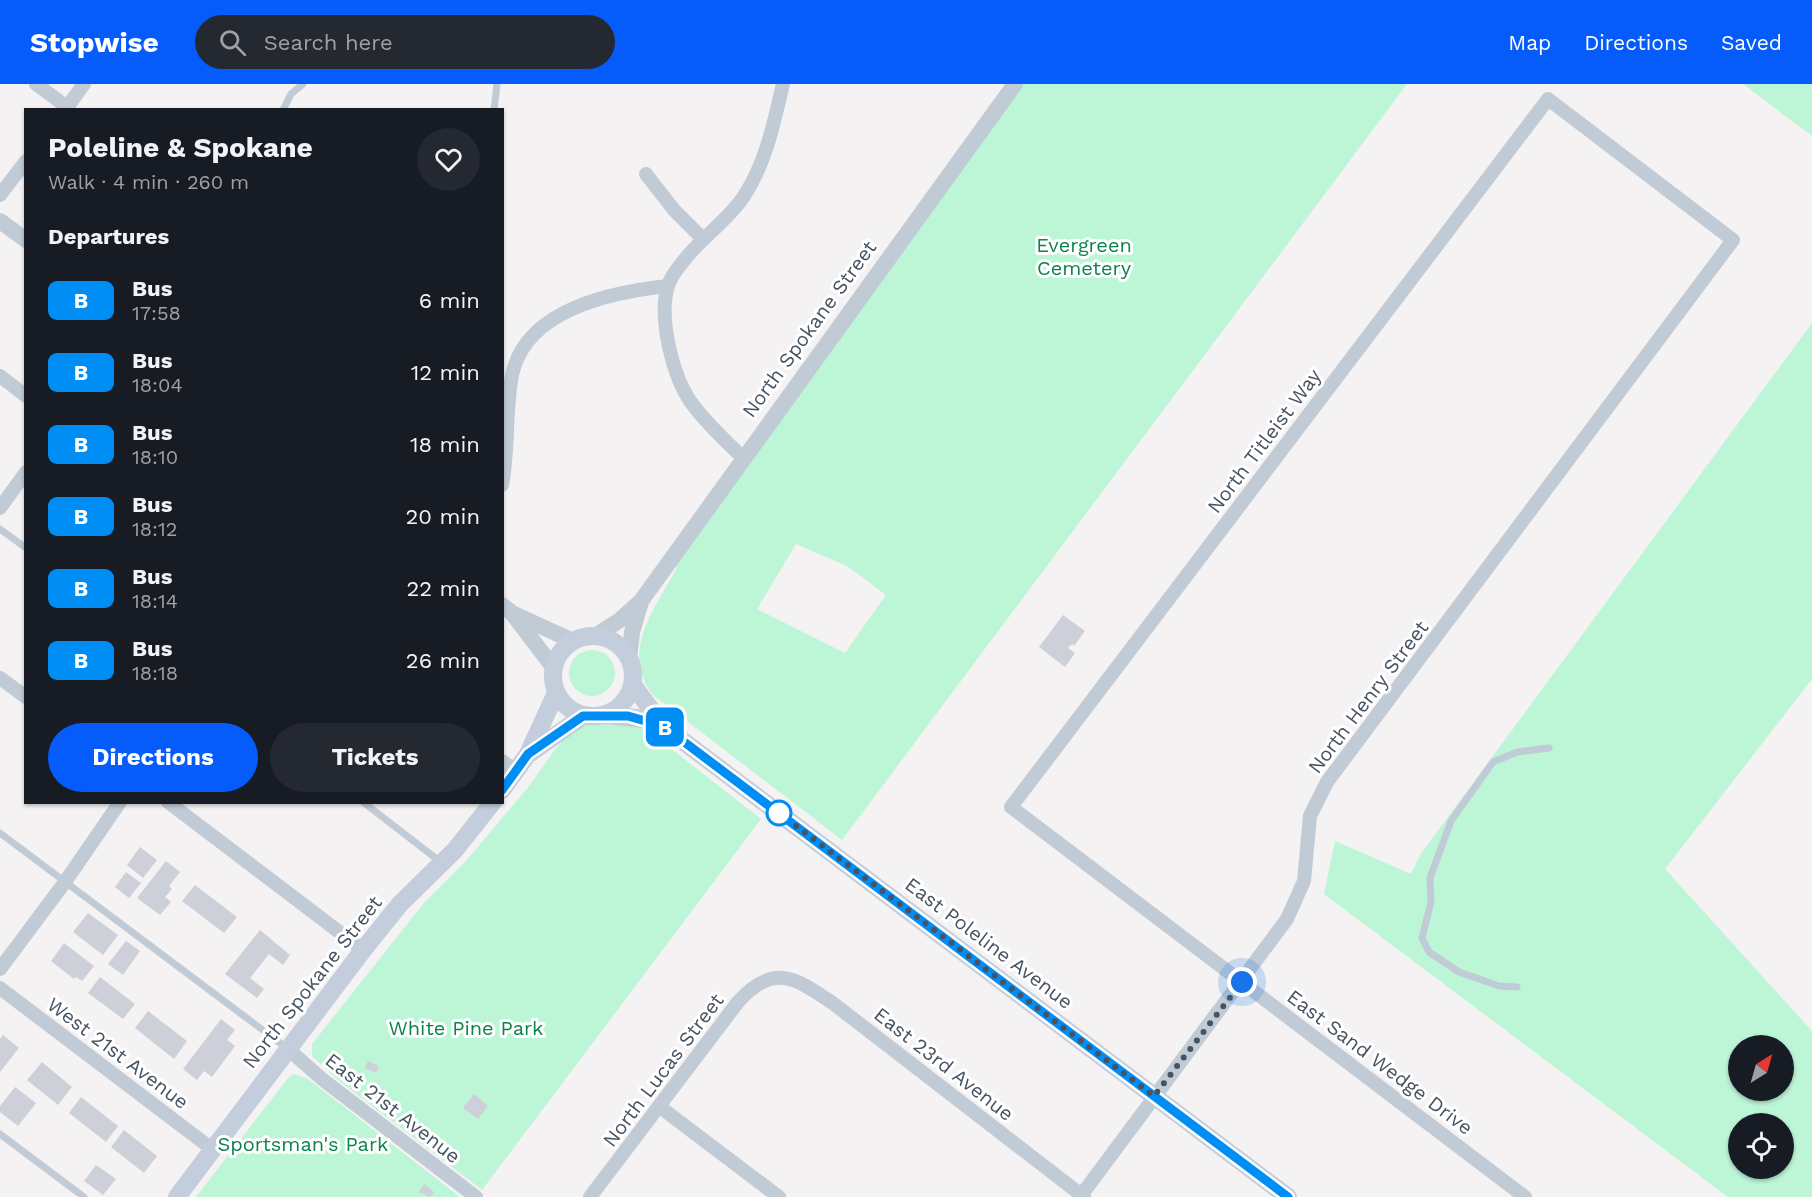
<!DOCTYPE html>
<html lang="en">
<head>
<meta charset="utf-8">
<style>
  :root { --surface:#171b24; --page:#242831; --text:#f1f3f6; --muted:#9ea1a6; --accent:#055cfb }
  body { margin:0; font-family:"Work Sans",sans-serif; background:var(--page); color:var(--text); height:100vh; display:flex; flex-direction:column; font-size:22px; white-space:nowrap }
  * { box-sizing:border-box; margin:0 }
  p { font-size:20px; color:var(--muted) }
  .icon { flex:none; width:33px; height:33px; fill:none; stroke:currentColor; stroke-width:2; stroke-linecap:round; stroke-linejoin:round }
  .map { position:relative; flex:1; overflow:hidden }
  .panel { position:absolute; left:24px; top:24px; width:480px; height:696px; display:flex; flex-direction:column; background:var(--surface); border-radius:0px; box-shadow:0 2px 4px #0004 }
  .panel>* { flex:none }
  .badge { padding:0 12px; border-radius:9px; font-size:21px; line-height:39px }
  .needle { width:39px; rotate:37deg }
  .tools { position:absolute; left:1728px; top:951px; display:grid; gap:12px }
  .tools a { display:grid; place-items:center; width:66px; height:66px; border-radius:50%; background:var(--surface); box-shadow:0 2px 4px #0004; font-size:30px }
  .you { position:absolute; width:30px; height:30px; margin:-15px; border:4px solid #fff; border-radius:50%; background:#1a73e8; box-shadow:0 0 0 9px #1a73e833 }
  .map>.badge { position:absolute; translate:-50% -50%; box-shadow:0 0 0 3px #fff }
  h2 { padding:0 24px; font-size:22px; line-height:54px }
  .round { display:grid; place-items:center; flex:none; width:63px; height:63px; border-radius:32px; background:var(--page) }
  .overview { display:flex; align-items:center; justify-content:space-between; height:102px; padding:0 24px }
  h1 { font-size:28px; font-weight:700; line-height:45px }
  .cta { display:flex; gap:12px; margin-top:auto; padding:12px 24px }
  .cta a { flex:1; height:69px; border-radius:36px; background:var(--accent); color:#fff; font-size:24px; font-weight:700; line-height:69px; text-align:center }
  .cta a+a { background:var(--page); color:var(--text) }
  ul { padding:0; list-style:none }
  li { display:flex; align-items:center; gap:18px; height:72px; padding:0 24px }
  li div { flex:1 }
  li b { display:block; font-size:22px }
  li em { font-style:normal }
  li .badge { min-width:66px; font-weight:700; text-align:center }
  header { display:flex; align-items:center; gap:36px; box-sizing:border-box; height:84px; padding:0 30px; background:var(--accent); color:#fff }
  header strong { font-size:28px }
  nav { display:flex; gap:33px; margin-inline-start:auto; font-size:21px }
  .search { width:420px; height:54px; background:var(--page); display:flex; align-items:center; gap:15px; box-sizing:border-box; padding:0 21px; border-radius:33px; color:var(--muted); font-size:22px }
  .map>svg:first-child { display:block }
  .green { fill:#bdf5d7; fill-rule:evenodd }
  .building { fill:#cdd0d8 }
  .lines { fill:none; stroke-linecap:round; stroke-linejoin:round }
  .service { stroke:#c1cbd5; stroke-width:7 }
  .minor { stroke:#c1cbd5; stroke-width:14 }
  .tertiary { stroke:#c1cbd5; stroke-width:16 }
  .secondary { stroke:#c3cddc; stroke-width:18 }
  .line-casing { stroke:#fff; stroke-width:14 }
  .line { stroke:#008ef5; stroke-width:9 }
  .walk { stroke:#475362; stroke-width:6; stroke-dasharray:0 10.8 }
  .stop-dot { fill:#fff; stroke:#008ef5; stroke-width:3 }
  .labels { text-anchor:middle; stroke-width:6; stroke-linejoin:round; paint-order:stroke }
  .park-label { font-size:20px; fill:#0c8251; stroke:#fff }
  .street-label { font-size:20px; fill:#475362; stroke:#fff }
</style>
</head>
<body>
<header>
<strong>Stopwise</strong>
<div class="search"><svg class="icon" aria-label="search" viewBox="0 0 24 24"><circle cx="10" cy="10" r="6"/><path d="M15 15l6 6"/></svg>Search here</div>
<nav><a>Map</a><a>Directions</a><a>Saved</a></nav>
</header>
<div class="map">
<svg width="1812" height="1113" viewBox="0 0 1812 1113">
  <rect width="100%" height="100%" fill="#f4f2f2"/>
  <path class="green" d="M1014,0H1407L842,756L653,611C619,569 656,522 677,484L670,478ZM796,460L847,482L886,511L845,569L757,525Z
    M1743,0H1812V52Z
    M1812,239V595L1665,785L1812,947V1113H1728L1324,810L1335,757L1411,790L1420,771ZM1738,962H1784V1006H1738ZM1738,1040H1784V1084H1738Z
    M569 589a23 23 0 1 1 46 0a23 23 0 1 1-46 0Z
    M601,637L633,639L646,645L761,735L482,1106L338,996L312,972V960L424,819L466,777L530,701L556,664L571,648L589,638Z
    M294,990L308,995L460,1113H196L288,994Z"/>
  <path class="building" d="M1063,531L1085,547L1074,562L1072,560L1068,564L1075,569L1065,583L1039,563Z
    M140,763L157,776L143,794L127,781Z
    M166,777L180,788L169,802L172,805L165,813L171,818L160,831L137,814Z
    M126,788L141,799L129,814L115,803Z
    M195,801L237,833L224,849L182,817Z
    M88,829L118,851L103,871L73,848Z
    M260,846L290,871L283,881L269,870L250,894L264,905L257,914L225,890Z
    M126,857L140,867L123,891L108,880Z
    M64,859L94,882L82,897L76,893L74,895L51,877Z
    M100,893L135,920L123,935L88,909Z
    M148,927L187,957L174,975L135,944Z
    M221,935L235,946L227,956L235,962L212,993L204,987L197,996L183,985Z
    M3,951L19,964L0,988V955Z
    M368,977L379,982L376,989L365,984Z
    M42,978L72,1003L58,1021L27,996Z
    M15,1003L36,1019L18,1042L0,1028V1022Z
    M474,1010L488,1022L478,1035L463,1024Z
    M81,1013L118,1042L106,1058L69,1029Z
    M124,1046L157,1072L144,1089L111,1063Z
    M96,1081L116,1095L103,1111L84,1097Z
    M424,1100L434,1108L430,1113L419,1108Z"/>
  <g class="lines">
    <path class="service" d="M283,26L291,10L303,0
      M494,26L497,0
      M0,445L26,464
      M363,718L442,779
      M0,749L288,965
      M1517,903L1499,902L1459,888L1429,868L1422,854L1431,818L1430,794L1451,737L1493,678L1517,668L1549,664
      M0,1050L84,1113"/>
    <path class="minor" d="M36,0L67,23
      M65,26L84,0
      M646,90L674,126L703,155
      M0,111L26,77
      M0,292L26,312
      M743,374C726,357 707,340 693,321C673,295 658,234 668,202C670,195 677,185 682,179C700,154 728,137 744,112C766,79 774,38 783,0
      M502,401C509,365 505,328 512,291C526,225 611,208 668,202
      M0,424L26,388
      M0,594L26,613
      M502,677L516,687
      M168,718L363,866
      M0,885L65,798L120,718
      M0,904L212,1065
      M288,965L322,995L476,1113
      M660,1023L779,1113
      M590,1113L738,918C774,878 796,894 834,920L1084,1113
      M1080,1113L1287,835L1304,797L1310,732L1327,698L1733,156L1548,15L1011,723L1525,1113"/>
    <path class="tertiary" d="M0,137L26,156
      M502,521L512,529L553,583
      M514,530L573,557
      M595,552L620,536L641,517L1015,0
      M629,575L632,548L641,518"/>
    <path class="secondary" d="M553 592a40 40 0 1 1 80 0a40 40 0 1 1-80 0Z
      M633,601L663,642L1288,1113
      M606,631L645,635L662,641
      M529,670L583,632
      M502,706L528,670L556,609
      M177,1113L363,866L400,820L455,766L493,718"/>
  </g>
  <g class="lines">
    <g class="line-casing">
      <path id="line" d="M502,706L528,670L583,632H628L663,642L1288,1113"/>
    </g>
    <use href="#line" class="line"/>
    <path class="walk" d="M779,729L1154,1012L1242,898"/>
  </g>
  <circle class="stop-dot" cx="779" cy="729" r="12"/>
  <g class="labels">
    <g class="park-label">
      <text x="1084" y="168">Evergreen<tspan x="1084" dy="23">Cemetery</tspan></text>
      <text x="466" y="951">White Pine Park</text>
      <text x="303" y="1067">Sportsman's Park</text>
    </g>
    <g class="street-label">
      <text transform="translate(809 245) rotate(-54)" y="7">North Spokane Street</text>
      <text transform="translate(1264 357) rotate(-53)" y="7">North Titleist Way</text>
      <text transform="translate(1368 613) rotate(-53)" y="7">North Henry Street</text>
      <text transform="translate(989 859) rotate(37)" y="7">East Poleline Avenue</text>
      <text transform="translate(312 898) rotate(-52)" y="7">North Spokane Street</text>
      <text transform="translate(118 969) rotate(37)" y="7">West 21st Avenue</text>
      <text transform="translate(1380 978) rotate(37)" y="7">East Sand Wedge Drive</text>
      <text transform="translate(944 980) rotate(38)" y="7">East 23rd Avenue</text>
      <text transform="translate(663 986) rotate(-53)" y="7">North Lucas Street</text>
      <text transform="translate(393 1024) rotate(38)" y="7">East 21st Avenue</text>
    </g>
  </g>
</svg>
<div class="tools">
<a><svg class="needle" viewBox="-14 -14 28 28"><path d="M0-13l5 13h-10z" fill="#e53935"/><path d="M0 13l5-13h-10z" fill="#9ea1a6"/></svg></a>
<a><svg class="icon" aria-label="locate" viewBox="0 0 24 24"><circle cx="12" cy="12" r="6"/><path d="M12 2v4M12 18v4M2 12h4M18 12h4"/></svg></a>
</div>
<div class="you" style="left:1242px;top:898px"></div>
<b class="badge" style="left:665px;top:643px;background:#008ef5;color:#fff">B</b>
<section class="panel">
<div class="overview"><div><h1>Poleline &amp; Spokane</h1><p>Walk · 4 min · 260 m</p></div><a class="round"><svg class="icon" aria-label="heart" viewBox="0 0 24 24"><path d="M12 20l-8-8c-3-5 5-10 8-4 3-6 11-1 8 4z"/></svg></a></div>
<h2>Departures</h2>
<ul>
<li><span class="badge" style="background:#008ef5;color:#fff">B</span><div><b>Bus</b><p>17:58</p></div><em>6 min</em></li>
<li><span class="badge" style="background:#008ef5;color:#fff">B</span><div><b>Bus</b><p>18:04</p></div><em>12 min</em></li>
<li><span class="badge" style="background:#008ef5;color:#fff">B</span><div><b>Bus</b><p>18:10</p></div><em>18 min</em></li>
<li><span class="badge" style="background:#008ef5;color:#fff">B</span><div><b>Bus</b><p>18:12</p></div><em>20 min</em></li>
<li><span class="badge" style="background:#008ef5;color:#fff">B</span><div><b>Bus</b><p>18:14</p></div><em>22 min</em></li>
<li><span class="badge" style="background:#008ef5;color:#fff">B</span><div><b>Bus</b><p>18:18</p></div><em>26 min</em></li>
</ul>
<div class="cta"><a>Directions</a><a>Tickets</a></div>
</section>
</div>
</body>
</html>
